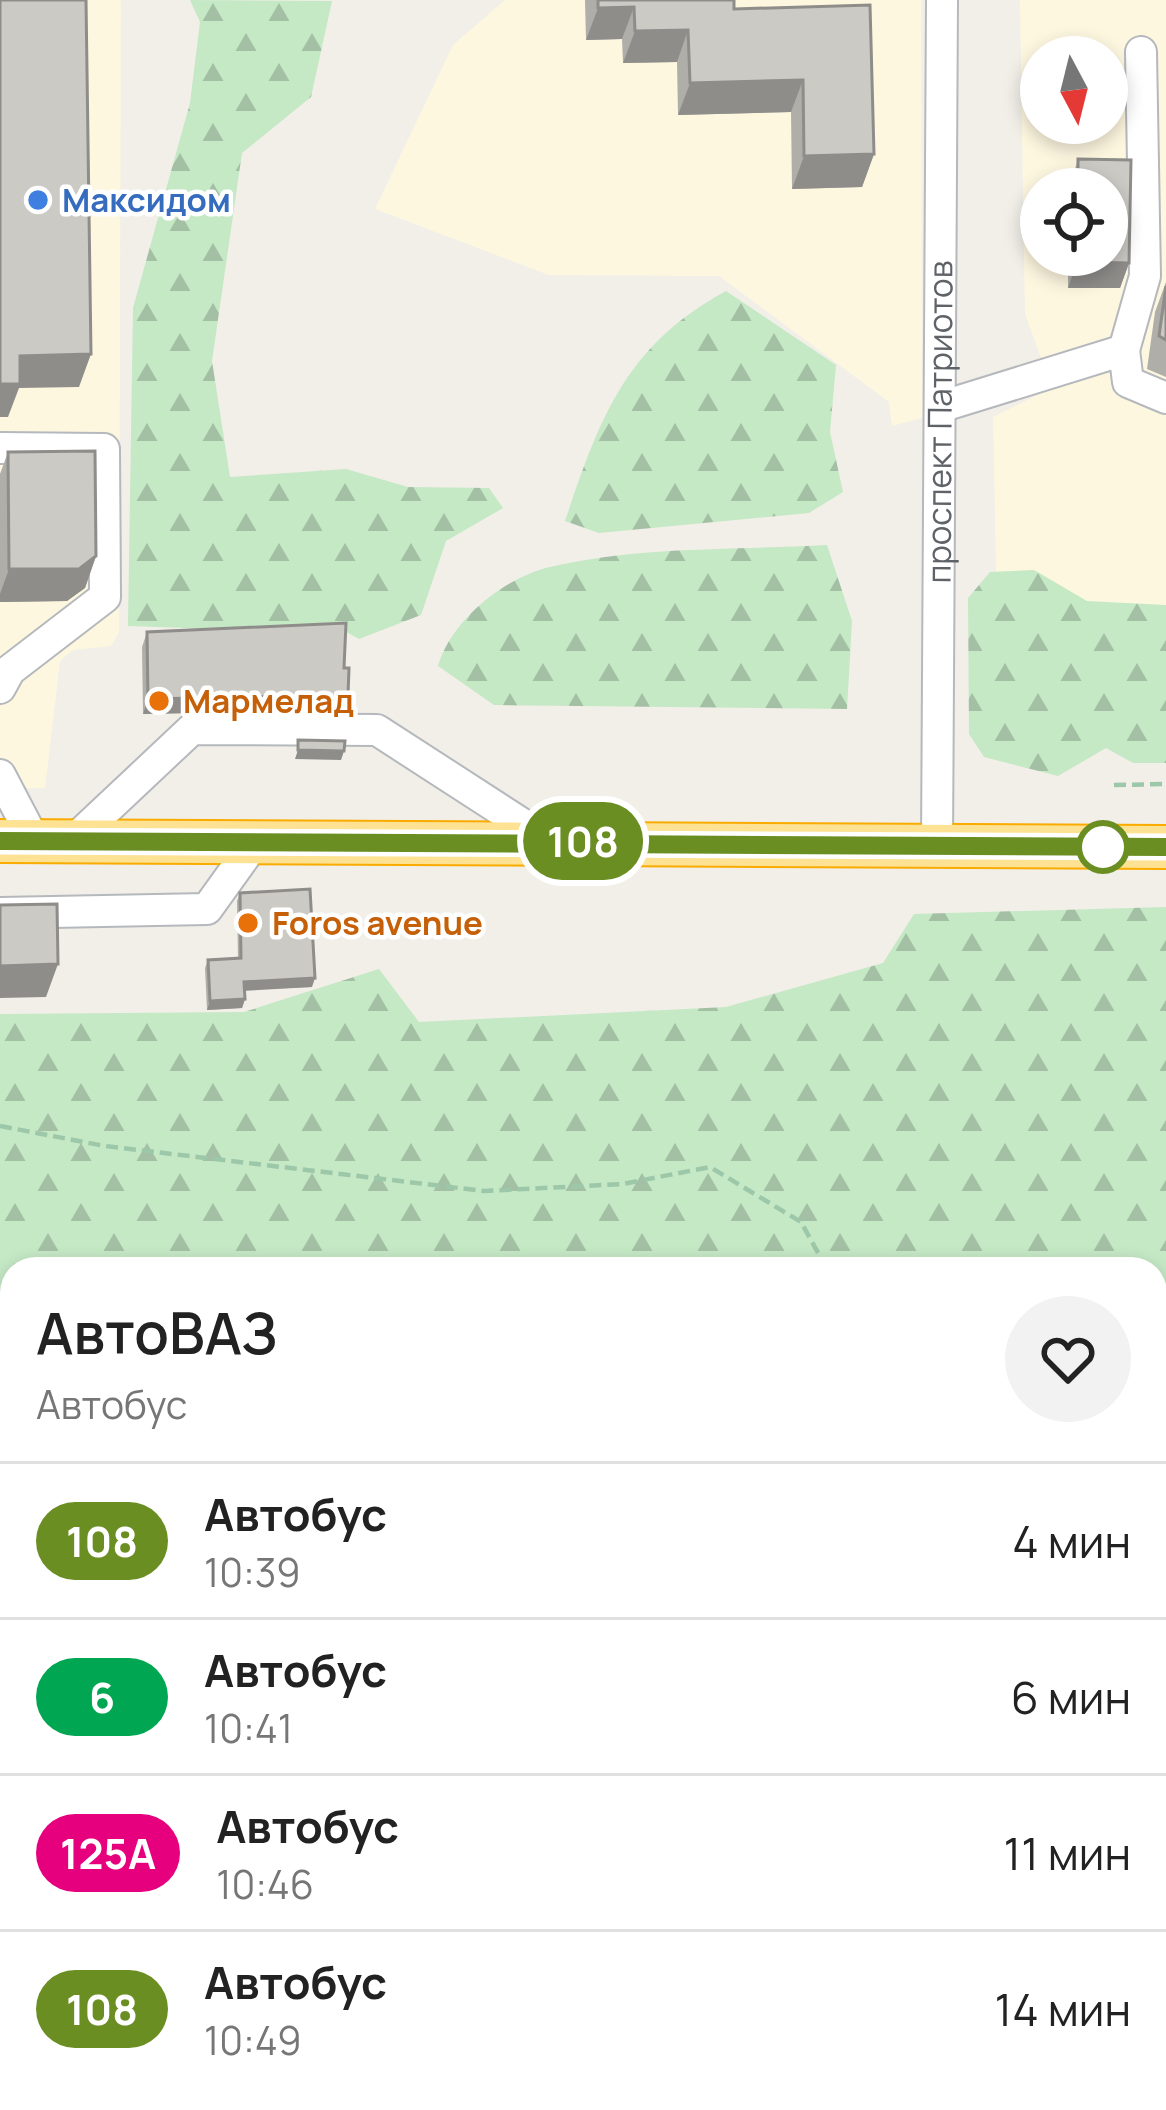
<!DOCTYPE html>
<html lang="ru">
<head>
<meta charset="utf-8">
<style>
  :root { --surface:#fff; --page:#f2f2f2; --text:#222; --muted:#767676; --line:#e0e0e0 }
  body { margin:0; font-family:Manrope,sans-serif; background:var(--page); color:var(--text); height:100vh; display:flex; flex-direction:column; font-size:45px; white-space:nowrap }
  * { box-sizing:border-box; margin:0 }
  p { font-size:39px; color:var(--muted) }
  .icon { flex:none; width:66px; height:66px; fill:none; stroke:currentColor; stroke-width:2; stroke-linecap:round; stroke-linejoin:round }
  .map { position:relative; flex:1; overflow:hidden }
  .sheet { position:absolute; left:0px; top:1257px; width:1167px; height:855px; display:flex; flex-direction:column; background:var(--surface); border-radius:36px 36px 0 0; box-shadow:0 6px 18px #0003 }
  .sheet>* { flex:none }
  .badge { padding:0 24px; border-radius:39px; font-size:42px; line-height:78px }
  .needle { width:78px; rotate:173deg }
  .controls { position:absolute; left:1020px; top:36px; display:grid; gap:24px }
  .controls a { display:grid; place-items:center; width:108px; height:108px; border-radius:50%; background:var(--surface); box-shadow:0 6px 18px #0003; font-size:60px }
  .map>.badge { position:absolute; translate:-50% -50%; box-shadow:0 0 0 6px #fff }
  .round { display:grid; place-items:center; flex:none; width:126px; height:126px; border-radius:63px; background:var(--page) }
  .head { display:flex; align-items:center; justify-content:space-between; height:204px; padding:0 36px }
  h1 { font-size:57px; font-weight:600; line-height:90px }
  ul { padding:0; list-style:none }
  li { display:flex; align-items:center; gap:36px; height:156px; padding:0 36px; border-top:3px solid var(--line) }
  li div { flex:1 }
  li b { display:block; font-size:45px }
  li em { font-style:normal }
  li .badge { min-width:132px; font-weight:700; text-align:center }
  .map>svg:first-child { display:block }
  .commercial { fill:#fef7e0; fill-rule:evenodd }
  .forest { fill:url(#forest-firs); fill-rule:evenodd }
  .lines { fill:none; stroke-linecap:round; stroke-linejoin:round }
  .minor-casing { stroke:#b5b8bc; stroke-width:34 }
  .highway-casing { stroke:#f9ab00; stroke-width:46 }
  .path { stroke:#9cc7a9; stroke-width:4.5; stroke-dasharray:12 6; stroke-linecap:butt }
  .minor { stroke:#fff; stroke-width:30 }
  .highway { stroke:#fde293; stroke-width:42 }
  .wall { fill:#afaea9 }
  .shaded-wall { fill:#8f8d8a }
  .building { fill:#cccac5; stroke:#8f8d8a; stroke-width:3 }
  .line-casing { stroke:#fff; stroke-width:27 }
  .line { stroke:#6b8e23; stroke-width:18 }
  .shop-dot { fill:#3f7fe0; stroke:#fff; stroke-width:4.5 }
  .food-dot { fill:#e8710a; stroke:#fff; stroke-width:4.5 }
  .stop-dot { fill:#fff; stroke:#6b8e23; stroke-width:6 }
  .labels { text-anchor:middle; stroke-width:9; stroke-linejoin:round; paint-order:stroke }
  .shop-label { font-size:33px; font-weight:bold; fill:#366cbe; stroke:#fff; text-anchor:start }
  .street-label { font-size:33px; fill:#5f6368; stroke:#fff }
  .food-label { font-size:33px; font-weight:bold; fill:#c56008; stroke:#fff; text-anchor:start }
</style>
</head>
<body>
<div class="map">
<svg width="1166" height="2110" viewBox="0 0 1166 2110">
  <defs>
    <pattern id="forest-firs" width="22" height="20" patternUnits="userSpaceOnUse" patternTransform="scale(3)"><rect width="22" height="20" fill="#c5e8c5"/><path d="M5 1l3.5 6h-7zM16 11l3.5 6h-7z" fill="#a3c0a4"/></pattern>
  </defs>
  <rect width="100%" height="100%" fill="#f1efe8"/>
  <path class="commercial" d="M0,0H121L119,632L111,646L73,650L60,661L45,788L0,789Z
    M505,0H921L922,418L892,426L889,402L719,276L549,275L375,209L453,45Z
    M1020,0H1166V645L997,613L993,417L1052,388L1025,314ZM1041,57H1107V123H1041ZM1041,189H1107V255H1041Z"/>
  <path class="forest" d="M190,0L332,1L311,97L242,153L212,361L230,477L346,469L408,487L489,488L503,508L446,541L421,615L359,639L332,624L299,632L128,626L133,308L190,103L200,22Z
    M726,291L836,365L830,432L843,492L809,513L599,533L565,521C600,418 625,346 726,291Z
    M827,545L852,621L847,709L494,705L438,666C451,621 503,578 550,567C638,546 738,550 827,545Z
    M1034,570L1087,601L1166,605V763H1133L1106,748L1058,776L984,757L969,734L968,598L990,572Z
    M1166,907V2110H0V1014L244,1012L379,969L419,1022L726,1007L883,963L914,914ZM12,1269H1155V2100H12Z"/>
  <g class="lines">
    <g class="minor-casing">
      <g id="minor">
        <path d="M1124,350L1145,276L1141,52"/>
        <path d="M940,407L1124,350L1128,382L1166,398"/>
        <path d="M0,448L104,449L105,597L10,670L0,688"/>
        <path d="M0,775L34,840"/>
        <path d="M75,839L192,729L377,730L547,840"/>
        <path id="s1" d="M937,845L942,0"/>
        <path d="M0,913L207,909L258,838"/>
      </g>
    </g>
    <g class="highway-casing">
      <path id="highway" d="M0,841L1166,847"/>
    </g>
    <path class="path" d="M1114,785L1166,784
      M0,1126L105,1146L484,1191L623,1184L710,1167L801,1222L827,1269
      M1155,1372L1166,1365
      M0,1419L12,1418
      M0,1677L12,1662
      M1155,1764L1163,1790
      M0,1842L12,1841
      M1155,1880L1166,1878
      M0,1886L12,1904
      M1155,2026L1166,2021
      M143,2100L150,2110
      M173,2110L201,2100
      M937,2110L963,2100"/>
    <use href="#minor" class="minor"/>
    <use href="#highway" class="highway"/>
  </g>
  <path class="wall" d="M585,0H734V9L874,154L862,187L792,189L791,112L678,115L677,62L623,63L622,39L586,40Z
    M1078,159L1131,160L1129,263L1120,288H1068V255H1107V189H1069Z
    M1166,282V377L1147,369L1155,312Z
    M8,452L96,556L85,588L67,601L0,602V474Z
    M147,632L344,668L348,695L343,710L143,714L142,647Z
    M240,893L312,987L245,990V999L242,1008L207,1010L205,968L208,960L238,958L237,901Z"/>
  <path class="shaded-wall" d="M634,7L622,39L586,40L598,8Z
    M688,30L677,62L623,63L635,31Z
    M803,80L791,112L678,115L690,83Z
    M874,154L862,187L792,189L804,156Z
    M1077,262L1129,263L1120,288H1068Z
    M91,354L79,387L19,388L8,417H0V384L20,356Z
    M96,556L85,588L67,601L0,602V594L9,569Z
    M348,695L343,710L143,714L148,699Z
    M298,750L344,751L341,760L295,759Z
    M58,964L46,997L0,998V966Z
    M315,978L312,987L241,991L244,982Z
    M245,999L242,1008L207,1010L210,1001Z"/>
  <path class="building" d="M0,0H86L91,354L20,356V384H0Z
    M598,0H734V9L870,5L874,154L804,156L803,80L690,83L688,30L635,31L634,7L598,8Z
    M1078,159L1131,160L1129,263L1077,262V255H1107V189H1078Z
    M1166,286V340L1159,336Z
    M95,451L96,556L79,569H9L8,452Z
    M346,623L344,668H349L348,695L148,699L147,632Z
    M298,740L345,741L344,751L298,750Z
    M310,889L315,978L244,982L245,999L210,1001L208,960L241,958L240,893Z
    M57,904L58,964L0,966V905Z"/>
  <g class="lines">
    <g class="line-casing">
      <path id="line" d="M0,841L1166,847"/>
    </g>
    <use href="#line" class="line"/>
  </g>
  <circle class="shop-dot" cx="38" cy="200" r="12"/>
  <g class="food-dot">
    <circle cx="159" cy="701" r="12"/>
    <circle cx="248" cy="923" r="12"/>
  </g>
  <circle class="stop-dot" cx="1103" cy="847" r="24"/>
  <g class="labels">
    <g class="shop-label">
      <text x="62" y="212">Максидом</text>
    </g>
    <g class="street-label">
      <text dy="12" stroke="none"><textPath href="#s1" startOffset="423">проспект Патриотов</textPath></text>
    </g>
    <g class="food-label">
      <text x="183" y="713">Мармелад</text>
      <text x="272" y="935">Foros avenue</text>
    </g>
  </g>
</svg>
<div class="controls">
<a><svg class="needle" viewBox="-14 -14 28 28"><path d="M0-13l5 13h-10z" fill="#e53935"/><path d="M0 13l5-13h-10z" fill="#767676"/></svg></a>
<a><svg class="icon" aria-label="locate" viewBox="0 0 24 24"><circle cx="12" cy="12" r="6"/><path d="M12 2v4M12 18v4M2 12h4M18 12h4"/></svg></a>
</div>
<b class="badge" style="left:583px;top:841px;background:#6b8e23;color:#fff">108</b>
<section class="sheet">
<div class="head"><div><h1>АвтоВАЗ</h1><p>Автобус</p></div><a class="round"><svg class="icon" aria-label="heart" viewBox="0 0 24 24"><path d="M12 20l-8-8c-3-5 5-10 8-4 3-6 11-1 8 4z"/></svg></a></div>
<ul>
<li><span class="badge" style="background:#6b8e23;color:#fff">108</span><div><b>Автобус</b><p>10:39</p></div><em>4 мин</em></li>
<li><span class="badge" style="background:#00a651;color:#fff">6</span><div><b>Автобус</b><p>10:41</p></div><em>6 мин</em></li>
<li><span class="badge" style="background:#e6007e;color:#fff">125А</span><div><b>Автобус</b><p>10:46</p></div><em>11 мин</em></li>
<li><span class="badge" style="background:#6b8e23;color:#fff">108</span><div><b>Автобус</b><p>10:49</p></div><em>14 мин</em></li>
</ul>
</section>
</div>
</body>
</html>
